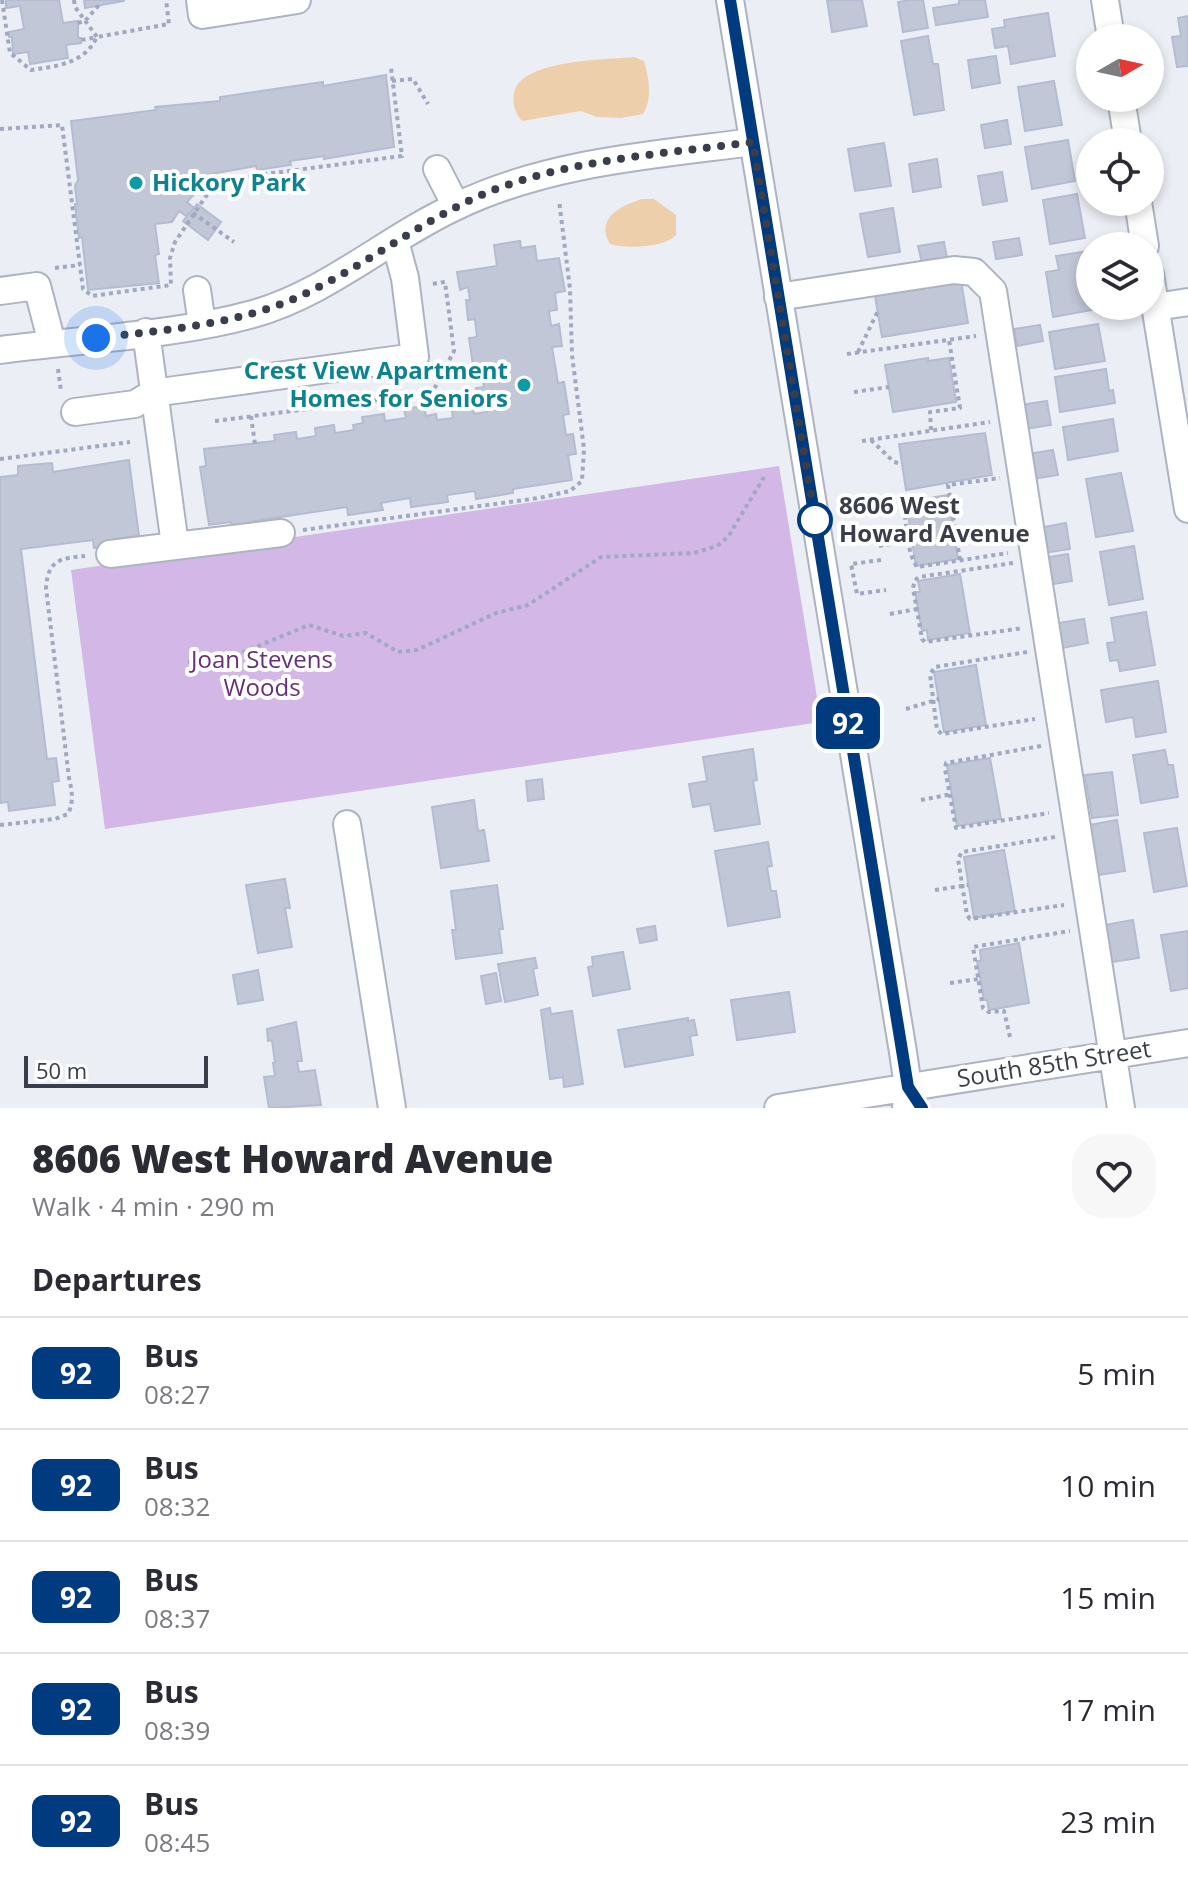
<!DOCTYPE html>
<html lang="en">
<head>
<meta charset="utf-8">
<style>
  :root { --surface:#fff; --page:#f7f7f7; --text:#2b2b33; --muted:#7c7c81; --line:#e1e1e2 }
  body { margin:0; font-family:"Open Sans",sans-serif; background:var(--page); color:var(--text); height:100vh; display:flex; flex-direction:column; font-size:30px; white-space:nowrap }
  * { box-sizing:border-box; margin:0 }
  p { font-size:26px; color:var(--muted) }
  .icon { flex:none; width:44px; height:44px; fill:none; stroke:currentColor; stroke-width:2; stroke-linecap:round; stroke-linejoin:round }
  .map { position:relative; height:1108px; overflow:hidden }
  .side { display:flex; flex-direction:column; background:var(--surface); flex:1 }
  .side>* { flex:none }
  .badge { padding:0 16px; border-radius:12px; font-size:28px; line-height:52px }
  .needle { width:52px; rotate:81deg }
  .buttons { position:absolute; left:1076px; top:24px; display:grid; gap:16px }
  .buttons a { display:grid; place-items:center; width:88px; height:88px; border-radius:50%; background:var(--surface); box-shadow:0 4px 12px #0003; font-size:40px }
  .scale { position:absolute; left:24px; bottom:20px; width:184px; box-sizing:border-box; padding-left:8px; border:4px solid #393e4a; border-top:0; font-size:22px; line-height:28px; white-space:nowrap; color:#393e4a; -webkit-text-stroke:6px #fff; paint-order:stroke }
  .you { position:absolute; width:40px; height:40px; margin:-20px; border:6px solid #fff; border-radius:50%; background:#1a73e8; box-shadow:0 0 0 12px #1a73e833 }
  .map>.badge { position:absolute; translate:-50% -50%; box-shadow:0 0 0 4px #fff }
  h2 { padding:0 32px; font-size:30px; line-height:72px }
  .round { display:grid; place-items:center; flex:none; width:84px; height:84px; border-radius:32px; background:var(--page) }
  .head { display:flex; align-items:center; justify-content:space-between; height:136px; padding:0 32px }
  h1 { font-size:38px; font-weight:800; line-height:60px }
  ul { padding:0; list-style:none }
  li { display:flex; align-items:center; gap:24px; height:112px; padding:0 32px; border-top:2px solid var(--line) }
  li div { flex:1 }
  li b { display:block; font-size:30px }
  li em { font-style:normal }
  li .badge { min-width:88px; font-weight:700; text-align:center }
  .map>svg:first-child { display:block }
  .green { fill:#d3b7e7 }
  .water { fill:#eecfac }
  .building { fill:#c1c7d7; stroke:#b5bcd1; stroke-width:2 }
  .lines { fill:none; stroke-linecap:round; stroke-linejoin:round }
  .minor-casing { stroke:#aeb3c1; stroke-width:30 }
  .path { stroke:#a0a8c2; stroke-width:4; stroke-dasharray:4 4; stroke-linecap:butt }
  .minor { stroke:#fff; stroke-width:26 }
  .line-casing { stroke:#fff; stroke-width:18 }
  .line { stroke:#003b80; stroke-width:12 }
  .walk { stroke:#393e4a; stroke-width:8; stroke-dasharray:0 14.4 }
  .culture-dot { fill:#0f9aa8; stroke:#fff; stroke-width:3 }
  .stop-dot { fill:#fff; stroke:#003b80; stroke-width:4 }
  .labels { text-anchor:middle; stroke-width:8; stroke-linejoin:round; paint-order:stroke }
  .culture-label { font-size:24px; font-weight:bold; fill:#0d838f; stroke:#fff; text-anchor:start }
  .stop-label { font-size:24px; font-weight:bold; fill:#393e4a; stroke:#fff; text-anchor:start }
  .park-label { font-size:24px; fill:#672e7a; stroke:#fff }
  .street-label { font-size:24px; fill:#393e4a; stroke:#fff }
</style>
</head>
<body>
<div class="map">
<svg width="1188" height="1108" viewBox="0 0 1188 1108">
  <rect width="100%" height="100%" fill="#eceef5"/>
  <path class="green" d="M779,466L821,722L105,829L71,570Z"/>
  <path class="water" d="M634,57L644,61C649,79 653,98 643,114L621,118L597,117L581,111L522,121C515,113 512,104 514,93C521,59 606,60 634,57Z
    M642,199H654L676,215V235C663,248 627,249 610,244C595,218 620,206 642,199Z"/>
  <path class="building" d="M6,0H59L63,23L78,21V38H81V43L66,45L68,58L30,64L28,52L13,54L12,37H9V32L24,29L20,6L6,8Z
    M84,0H124V1L85,8Z
    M827,0H862L867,26L832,32Z
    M910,0H923L928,28L903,32L898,2Z
    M959,0H985L988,17L936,25L933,8L959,4Z
    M1048,13L1055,56L1011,64L1008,46L995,48L992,29L1005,27L1004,20Z
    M1188,16V66L1177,67L1172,37L1181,36L1178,18Z
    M928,36L933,64H938L944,110L914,115L901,41Z
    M996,56L1000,83L972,88L968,60Z
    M386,75L394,147L324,159V156L290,161L291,165L257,170L256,166L194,177L196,192L187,202L194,208L186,216L179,211L172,222L155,224L159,254L155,255L159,283L88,290L82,237L79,238L75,204H77L75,186L78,180L71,121L156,110L155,107L220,101V97L288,87L323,82V86Z
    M1054,81L1062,125L1025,131L1018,87Z
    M1007,120L1011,144L985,148L981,125Z
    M1068,140L1075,181L1032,189L1025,147Z
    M884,143L891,186L855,191L848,149Z
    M937,159L941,187L913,192L909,164Z
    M1002,172L1007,201L983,205L978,176Z
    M1077,194L1085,238L1050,244L1043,200Z
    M197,204L221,222L208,240L183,221Z
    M893,208L900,252L868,257L860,214Z
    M1019,238L1022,255L996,259L993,242Z
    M520,241L521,248L535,246L537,261L559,258L565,291L555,293L557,310L549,311L551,326L559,324L562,346L552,347L558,383L564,382L569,414L563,415L566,435L573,434L576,454L568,455L572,480L513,489V493L476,499L475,491L447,495L448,502L411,507L410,498L381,503L383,510L348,515L347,507L254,521L255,526L232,530L231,522L209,525L200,467L206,466L204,449L275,441L274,435L296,432L297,439L316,436L315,428L334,425L335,433L354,430L353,425L363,423L362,417L384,414L385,421L406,418L404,409L424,406L426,416L436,414L437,420L453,418L452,411L473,408L474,414L487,412V408L479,409L476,388L484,387L482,371L474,372L469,338L477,337L475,319L468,320L466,300H470L468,287L460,290L457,272L497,266L494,245Z
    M944,242L947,258L922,263L918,246Z
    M1088,251L1090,275H1086L1092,310L1053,317L1046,272L1059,270L1056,256Z
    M961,281L968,323L882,337L874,290Z
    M1098,324L1105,361L1055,369L1049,332Z
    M1040,325L1043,341L1017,346L1014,329Z
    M928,358V361L949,358L956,402L893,412L885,365Z
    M1106,369L1109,391L1113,390L1115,403L1060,412L1055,377Z
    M1047,401L1051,425L1024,429L1020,405Z
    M1113,419L1118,451L1068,460L1063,427Z
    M985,433L992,475L906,490L899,444Z
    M1053,450L1058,475L1032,479L1028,454Z
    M129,460L139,536L114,539L116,546L94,548L93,540L21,549L47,759L56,758L59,781L52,782L55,805L9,811L8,802L0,803V477L18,475V466L52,463L53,472Z
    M1121,473L1133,531L1096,537L1086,479Z
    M948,495L958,559L916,566L906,502Z
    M1066,523L1070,549L1043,553L1038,528Z
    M1134,546L1143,599L1109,605L1100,552Z
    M1068,554L1072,581L1047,585L1043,558Z
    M960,574L970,633L928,640L927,630L922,631L915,592H920L918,581Z
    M1146,612L1155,665L1120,671L1118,660L1110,661L1107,643L1115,642L1111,618Z
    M1084,619L1088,643L1062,648L1058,623Z
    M976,665L986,725L944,732L934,672Z
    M1158,681L1166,732L1136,737L1133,717L1106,722L1101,690Z
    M753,749L757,780L753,781L760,824L715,831L710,804L693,807L689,784L707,781L703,757Z
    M1165,750L1168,765H1173L1178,797L1141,803L1133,755Z
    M990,758L1001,819L957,826L947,765Z
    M1112,772L1118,815L1092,818L1085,775Z
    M542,779L544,799L528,801L526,781Z
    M474,800L478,831L484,830L489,861L441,868L432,807Z
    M1117,820L1125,871L1098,875L1089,825Z
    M1177,828L1187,886L1154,892L1144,833Z
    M768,842L772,866L767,867L771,891H776L780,917L728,926L715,851Z
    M1004,850L1015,911L974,918L964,857Z
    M285,879L290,908H285L292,947L258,953L246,885Z
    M497,885L503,929H499L502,953L456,959L452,930H456L451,891Z
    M1133,920L1139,958L1111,962L1105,925Z
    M655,926L657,940L640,943L637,929Z
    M1188,931V988L1171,991L1161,935Z
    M1019,943L1029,1003L989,1010L987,1000H984L977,961H981L980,950Z
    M623,952L630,989L593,996L588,967L593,966L592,957Z
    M535,958L537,968L533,969L538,995L505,1002L498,964Z
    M258,970L263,1000L238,1004L233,975Z
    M496,973L501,1001L486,1004L481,976Z
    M789,992L795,1032L737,1040L731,1000Z
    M550,1008L551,1014L572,1011L583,1084L564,1087L563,1077L550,1079L541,1010Z
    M688,1018V1021L694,1020L697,1035L690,1036L693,1055L625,1067L618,1030Z
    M296,1022L302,1061H297L299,1072L315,1070L321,1105L269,1108L264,1077L275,1076L273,1063H275L272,1040L268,1041L267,1029Z"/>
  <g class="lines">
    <g class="minor-casing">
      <path id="minor" d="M200,0L202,15L297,0
        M730,0L903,1052L908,1087L906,1108
        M1105,0L1111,38
        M1121,98L1128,142
        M437,169L456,206
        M1138,202L1145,246
        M1150,274L1188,509
        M197,290L202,324
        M0,291L37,286L52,343
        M778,297L954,270L974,272L993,291L1121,1108
        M1155,307L1188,302
        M146,332L175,545
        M0,350C82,339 173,336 253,314C328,293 387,238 457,206C549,162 653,155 753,142
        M75,412L135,404L153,393L415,357L405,278L395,241
        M110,554L281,533
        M347,824L392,1108
        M778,1108L1188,1043"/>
    </g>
    <path class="path" d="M2,0L10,53L31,70C57,66 84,64 97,37L169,24L166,0
      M74,0L75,7L97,37L81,40
      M78,23L85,21L99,5
      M392,81L413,79L428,104
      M0,129L62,125L83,289L92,296L171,285L170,258L175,242L206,196L220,186L251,176L402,156L391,68
      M193,213L234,242
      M55,268L80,265
      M858,352L878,311
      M847,354L976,336
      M58,369L61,391
      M854,392L889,387
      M251,416L255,444
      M215,421L432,393L454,351L445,282L431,284
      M931,430L930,412L960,408L949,340
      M871,440L894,462L902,464
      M862,441L990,422
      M0,459L130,442
      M905,516C907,533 908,554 917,567L1008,553
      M303,530L539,498L570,491L582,481L584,449L572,355L570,289L559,200
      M879,546L909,541
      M881,560L851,564L857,594L886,590
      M960,560L948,485L1000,478
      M1013,563L919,577L915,580L913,588L922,639L925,642L1023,628
      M890,614L917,609
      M1027,652L935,667L930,674L937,730L942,734L1035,719
      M188,662L229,658L309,625L343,636L366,633L398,652L417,650L496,613L528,605L601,557L694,553L717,546L728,537L764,477
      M906,709L939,699
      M1041,746L946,763L945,769L956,828L1049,813
      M921,800L952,794
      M0,825L55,819L68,814C74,801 72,791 69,778L46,588C48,560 60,558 85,556
      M1055,837L962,852L958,859L967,915L970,919L1064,905
      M935,890L968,885
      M950,983L978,979
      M1010,1037L1004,1011L989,1012L983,1008L973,947L1070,931"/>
    <use href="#minor" class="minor"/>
  </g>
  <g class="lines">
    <g class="line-casing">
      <path id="line" d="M730,0L908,1087L922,1108"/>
    </g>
    <use href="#line" class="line"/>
    <path class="walk" d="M96,338C164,330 236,325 298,297C371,264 432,211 507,185C586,158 671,153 753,142L815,520"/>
  </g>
  <g class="culture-dot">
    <circle cx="136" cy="183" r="8"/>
    <circle cx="524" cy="385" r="8"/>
  </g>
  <circle class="stop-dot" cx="815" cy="520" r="16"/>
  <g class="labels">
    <g class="culture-label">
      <text x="152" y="191">Hickory Park</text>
      <text x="508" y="379" text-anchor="end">Crest View Apartment<tspan x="508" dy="28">Homes for Seniors</tspan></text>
    </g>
    <g class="stop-label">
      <text x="839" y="514">8606 West<tspan x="839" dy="28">Howard Avenue</tspan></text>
    </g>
    <g class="park-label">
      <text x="262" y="668">Joan Stevens<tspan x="262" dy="28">Woods</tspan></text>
    </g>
    <g class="street-label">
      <text transform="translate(1054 1064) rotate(-9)" y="8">South 85th Street</text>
    </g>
  </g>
</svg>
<div class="buttons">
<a><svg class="needle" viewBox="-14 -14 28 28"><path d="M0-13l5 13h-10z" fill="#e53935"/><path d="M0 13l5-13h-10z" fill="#7c7c81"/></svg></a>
<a><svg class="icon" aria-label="locate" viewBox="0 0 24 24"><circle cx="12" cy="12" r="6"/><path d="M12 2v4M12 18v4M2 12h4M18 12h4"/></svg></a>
<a><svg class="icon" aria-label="layers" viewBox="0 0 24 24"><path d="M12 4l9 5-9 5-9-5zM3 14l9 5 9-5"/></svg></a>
</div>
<div class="scale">50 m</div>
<div class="you" style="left:96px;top:338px"></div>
<b class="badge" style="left:848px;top:723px;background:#003b80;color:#fff">92</b>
</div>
<section class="side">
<div class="head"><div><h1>8606 West Howard Avenue</h1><p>Walk · 4 min · 290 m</p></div><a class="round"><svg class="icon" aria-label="heart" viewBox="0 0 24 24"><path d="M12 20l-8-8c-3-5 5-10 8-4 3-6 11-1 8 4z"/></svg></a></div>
<h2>Departures</h2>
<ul>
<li><span class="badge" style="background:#003b80;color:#fff">92</span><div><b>Bus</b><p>08:27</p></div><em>5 min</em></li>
<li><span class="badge" style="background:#003b80;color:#fff">92</span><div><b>Bus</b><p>08:32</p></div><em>10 min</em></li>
<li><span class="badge" style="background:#003b80;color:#fff">92</span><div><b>Bus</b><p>08:37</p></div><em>15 min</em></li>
<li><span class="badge" style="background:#003b80;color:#fff">92</span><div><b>Bus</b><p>08:39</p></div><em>17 min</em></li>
<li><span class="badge" style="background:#003b80;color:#fff">92</span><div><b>Bus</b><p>08:45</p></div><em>23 min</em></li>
</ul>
</section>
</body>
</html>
